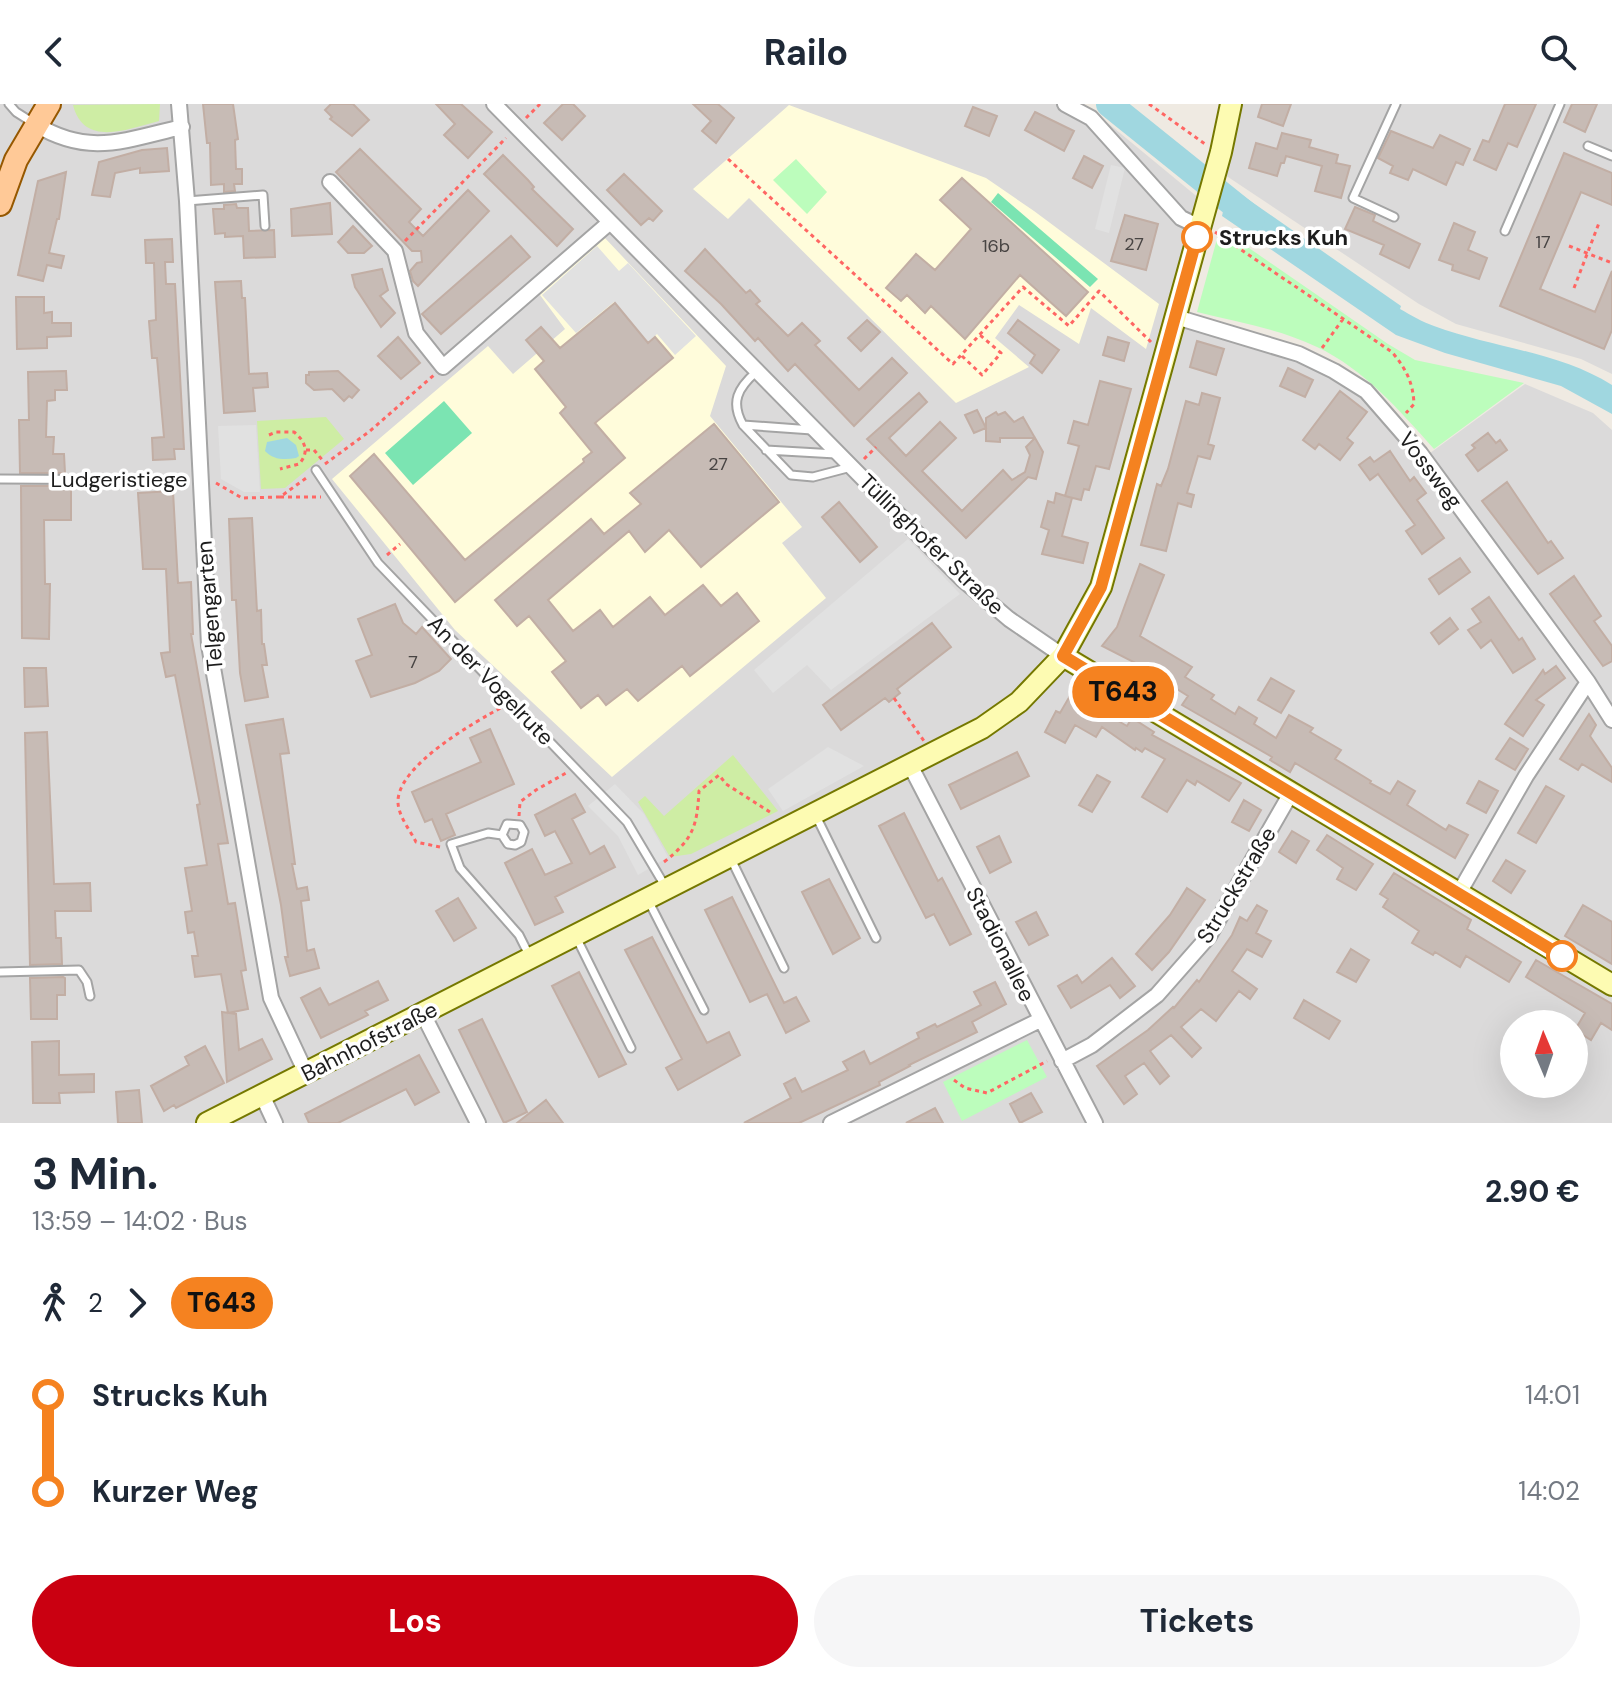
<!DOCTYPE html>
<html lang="de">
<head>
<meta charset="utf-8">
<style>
  :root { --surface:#fff; --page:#f6f6f7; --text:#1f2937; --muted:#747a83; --accent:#ca0011 }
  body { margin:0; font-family:"DM Sans",sans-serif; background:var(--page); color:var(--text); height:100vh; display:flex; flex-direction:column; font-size:30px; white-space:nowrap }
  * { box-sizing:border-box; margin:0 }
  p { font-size:26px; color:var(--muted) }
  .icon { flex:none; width:44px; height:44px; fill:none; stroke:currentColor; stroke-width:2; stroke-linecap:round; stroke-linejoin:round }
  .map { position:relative; height:1019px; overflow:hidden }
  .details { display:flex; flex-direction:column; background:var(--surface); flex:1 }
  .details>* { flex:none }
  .badge { padding:0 16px; border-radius:26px; font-size:28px; line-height:52px }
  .needle { width:52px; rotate:358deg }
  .controls { position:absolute; left:1500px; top:906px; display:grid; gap:16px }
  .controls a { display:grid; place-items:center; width:88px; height:88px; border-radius:50%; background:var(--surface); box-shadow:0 8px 32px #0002; font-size:40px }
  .map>.badge { position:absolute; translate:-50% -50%; box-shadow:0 0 0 4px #fff }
  .legs { display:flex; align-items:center; gap:12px; height:88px; padding:0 32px; font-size:26px }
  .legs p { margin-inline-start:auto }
  .headline { display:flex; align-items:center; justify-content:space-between; height:136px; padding:0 32px }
  h1 { font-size:44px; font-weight:700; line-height:60px }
  .primary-button { display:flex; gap:16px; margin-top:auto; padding:16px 32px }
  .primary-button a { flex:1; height:92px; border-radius:48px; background:var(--accent); color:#fff; font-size:32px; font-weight:700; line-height:92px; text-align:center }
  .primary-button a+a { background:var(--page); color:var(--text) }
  ul { padding:0 32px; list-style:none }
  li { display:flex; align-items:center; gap:28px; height:96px; font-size:30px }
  li i { display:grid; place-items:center; width:12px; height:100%; margin:0 10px; background:currentColor }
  li i::after { content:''; width:20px; height:20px; margin:-10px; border:6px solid; border-radius:50%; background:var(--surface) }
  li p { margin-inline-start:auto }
  li:first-child i { background:linear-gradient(#0000 50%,currentColor 0) }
  li:last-child i { background:linear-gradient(currentColor 50%,#0000 0) }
  header { display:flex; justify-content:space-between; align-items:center; height:104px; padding:0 32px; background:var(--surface); font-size:36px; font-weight:700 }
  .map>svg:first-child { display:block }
  .residential { fill:#dbdada; fill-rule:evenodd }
  .education { fill:#fffcdb }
  .grass { fill:#ceeda4 }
  .park { fill:#bcfdbc }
  .pitch { fill:#7be4b2 }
  .parking { fill:#e1e1e1 }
  .water { fill:#a0d7e0 }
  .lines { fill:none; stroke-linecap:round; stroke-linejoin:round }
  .river { stroke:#a0d7e0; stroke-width:26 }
  .building { fill:#c7bbb5; stroke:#c2aea4; stroke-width:2 }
  .service-casing { stroke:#a4a4a4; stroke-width:11 }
  .minor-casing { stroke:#a4a4a4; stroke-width:18 }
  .secondary-casing { stroke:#757800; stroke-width:24 }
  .primary-casing { stroke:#965800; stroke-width:26 }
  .path { stroke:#ff6663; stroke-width:3; stroke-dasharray:4 4; stroke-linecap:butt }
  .service { stroke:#fff; stroke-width:7 }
  .minor { stroke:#fff; stroke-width:14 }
  .secondary { stroke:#fdfbb2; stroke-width:20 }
  .primary { stroke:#ffc997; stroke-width:22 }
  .line-1-casing { stroke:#fff; stroke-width:18 }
  .line-1 { stroke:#f58220; stroke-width:12 }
  .stop-1-dot { fill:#fff; stroke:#f58220; stroke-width:4 }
  .labels { text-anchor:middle; stroke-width:7; stroke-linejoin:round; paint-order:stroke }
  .number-label { font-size:18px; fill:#484443 }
  .stop-label { font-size:22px; font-weight:bold; fill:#1d1d1d; stroke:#fff; text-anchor:start }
  .street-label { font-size:22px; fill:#1d1d1d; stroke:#fff }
</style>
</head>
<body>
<header><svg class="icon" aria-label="back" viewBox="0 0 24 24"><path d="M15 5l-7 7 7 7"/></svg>Railo<svg class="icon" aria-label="search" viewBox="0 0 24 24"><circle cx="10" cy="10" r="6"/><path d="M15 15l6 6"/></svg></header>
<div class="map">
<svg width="1612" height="1019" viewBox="0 0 1612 1019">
  <rect width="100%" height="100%" fill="#efeae2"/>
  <path class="residential" d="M0,0H1079L1092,6L1206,100L1176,213L1305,257L1365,288L1426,352L1525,280L1593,309L1612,326V1019H0ZM1514,920H1574V980H1514Z
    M1233,0H1612V270L1581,255L1456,220L1419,200L1219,67Z"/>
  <path class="education" d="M789,1L986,74L1034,107L1159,200L1146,245L1091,204L1079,240L1019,201L995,234L1029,263L956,299L749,94L728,115L693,85Z
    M604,133L726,262L710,312L802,423L782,439L826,494L612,673L455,526L332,375L488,242L513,270L565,225L540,191Z"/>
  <path class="grass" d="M160,0L159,17C128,25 84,44 73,1Z
    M326,313L344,335L285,384L261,385L257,317Z
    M733,651L778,707L691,750L670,753L638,698L645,692L664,712Z"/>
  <path class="park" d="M796,55L827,88L807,110L773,76Z
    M1220,124L1388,240L1415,256L1524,279L1434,345C1400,307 1364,265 1317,243C1280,225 1237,218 1197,208Z
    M1027,936L1047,973L962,1017L943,978Z"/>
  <path class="pitch" d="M998,89L1098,175L1090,183L991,98Z
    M444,297L472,329L413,381L385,349Z"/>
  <path class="parking" d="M1111,61L1125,64L1109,129L1095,125Z
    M597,142L619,167L628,159L696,232L675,251L657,230L648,238L614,198L576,229L542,191Z
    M256,321L260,388H244L221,375L218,322Z
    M908,435L960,490L831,586L807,561L773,589L754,566Z
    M828,643L864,662L783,707L768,685Z
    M615,680L644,710L668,753L638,771L618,732L588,702Z"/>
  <path class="water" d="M1229,82L1401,202L1400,205C1411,211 1422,218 1434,222C1493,244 1557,247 1612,281V310L1561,282L1445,249L1396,231L1222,112Z
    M287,334L296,341L299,352L296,354C285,356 273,356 265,347L267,338Z"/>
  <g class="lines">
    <path class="river" d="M1109,0L1252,115"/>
  </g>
  <path class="building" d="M203,0H233L238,35L235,36L236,65H242V80H234L235,87L224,88V80L211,81L210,39H207Z
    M331,0H353L369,16L352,32L330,15L332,13L325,6Z
    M436,0H461L492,28L468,54L444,31L455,20Z
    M563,0H573L585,12L562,36L544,19Z
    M693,0H718L734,14L716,39L702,27L711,17Z
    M1262,0H1291L1283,22L1258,13Z
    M1505,0H1536L1517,43L1508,39L1496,66L1474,56L1483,36L1489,38Z
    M1572,0H1597L1585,28L1564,18Z
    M973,3L997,12L989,32L965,22Z
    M1035,8L1074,27L1064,47L1025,26Z
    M1391,27L1433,44L1440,31L1470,45L1463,61L1456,58L1446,81L1413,65L1408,76L1390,69L1393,62L1378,54Z
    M1282,29L1311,36L1309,43L1338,51L1336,59L1350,62L1341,94L1315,87L1322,62L1286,52L1284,59H1281L1277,72L1249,64L1256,39L1277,45Z
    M167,44L169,67L140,69V64L115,69L110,93L92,91L99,58L142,46Z
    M360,45L421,105L409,118L423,132L468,86L489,107L418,182L413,177L410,167L417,159L422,158L421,147H412L336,68Z
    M1564,49L1612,69V101L1581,88L1540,185L1595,208L1612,167V226L1604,245L1500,202Z
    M503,51L528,76L534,83L532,85L573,125L557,142L484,70Z
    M1084,52L1103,62L1092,84L1073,74Z
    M66,68L59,115H57L49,149L64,152L61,164L47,161L43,177L18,171L38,77Z
    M624,70L662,107L653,117L649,114L641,121L607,86Z
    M962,74L1088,188L1066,212L1020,171L965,235L931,202L925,209L907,191L901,197L886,184L916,150L935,166L971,125L940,96Z
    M330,99L332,130L292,132L291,105Z
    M236,100L237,104H248L249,127L274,126L275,153L244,154L243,132L225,133V129L215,130L213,105H224V101Z
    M1355,103L1375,111L1373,117L1420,140L1409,164L1380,150L1384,141L1345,125Z
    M1125,111L1158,120L1146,166L1111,157Z
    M1454,119L1475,128L1468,146L1487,154L1479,175L1452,166L1453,161L1439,156Z
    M353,122L372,142L364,149H348L338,138Z
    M511,132L530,153L441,230L422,210Z
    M172,135L173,158H165L166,180H175L184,345H174L175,355L153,356L152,334L164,333L157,254H152L149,217L156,216L154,159H146L145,136Z
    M705,145L746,189L750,186L760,197L756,200L788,232L802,219L820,237L815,241L859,286L892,254L907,269L854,322L795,260L788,267L758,234L755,237L721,200L685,167Z
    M382,165L388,186L380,192L395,209L381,223L355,183L352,171Z
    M241,177L242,194H245L249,270L267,269L268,283L253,284L255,307L224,309L215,178Z
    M16,193H44V209L52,208V219H71V232L47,233V244L17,245Z
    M615,199L648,239L655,233L673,254L595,319L625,354L455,498L350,372L374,350L465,456L584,358L583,355L592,348L560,309L566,303L535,265L544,257L526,236L541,223L560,244Z
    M867,216L880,228L861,247L848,234Z
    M1018,216L1059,246L1042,269L1030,259L1035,251L1008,229Z
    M398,233L420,259L401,275L378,252Z
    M1108,233L1129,239L1124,257L1103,251Z
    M1197,237L1224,245L1216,271L1190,263Z
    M1288,264L1313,276L1305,293L1280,282Z
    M66,267L67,286H55V296L47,297L46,333H54L53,350H64L65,369H20L19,316H29L28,268Z
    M338,267L359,286L352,294L349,292L344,297L332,285L314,286L306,279V271H309V268Z
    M1100,277L1131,285L1109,365L1096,362L1089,386L1084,385L1081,396L1065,392L1079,342L1068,339L1074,317L1088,321Z
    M1340,287L1367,308L1347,334L1353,339L1340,356L1319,340L1315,345L1303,336Z
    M919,289L927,298L889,334L906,352L940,318L956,334L922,367L962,407L1003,366L1012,376L1025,368L1030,351L1026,343L1035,334L1043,348L1036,375L1028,373L966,434L867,335Z
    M1202,289L1220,294L1208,340L1214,342L1210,355L1198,352L1187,389L1194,391L1191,403L1178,399L1166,447L1141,441L1157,380L1161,382L1168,365L1186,297L1199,301Z
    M977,306L986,324L974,329L965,311Z
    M996,308L998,311L1005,308L1014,318L1023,313L1035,334H1000V338L986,337V314Z
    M714,320L779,398L701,463L669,426L645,448L629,427L548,496L573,527L600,506L613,523L650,493L665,511L703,481L721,502L737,489L759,517L690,572L682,562L638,597L627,585L606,601L598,591L581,604L552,568L566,557L529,512L517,522L495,496L591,415L604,430L641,400L630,389Z
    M1488,329L1496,339L1500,336L1507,346L1478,367L1466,351L1475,344L1472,341Z
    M1390,347L1410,377L1414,373L1426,389L1417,396L1444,434L1422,450L1406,427L1415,421L1378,370L1370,376L1359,361L1370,353L1374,358Z
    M1507,378L1548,439L1551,437L1563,454L1538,470L1482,397Z
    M21,382H71V416H44L45,480H50L49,535L22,534Z
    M173,387L178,479L191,478L193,530H191L228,739L218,740L228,800L235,799L246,866L241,867L248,905L228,909L221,870L195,873L192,852H198L194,828L188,829L185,808L192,807L185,764L207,761L197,701L200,700L175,571L166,573L161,549L170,548L166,465H143L138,389Z
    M1056,389L1072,394L1062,432L1088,439L1083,459L1042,450L1049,426L1041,423L1048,397L1054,399Z
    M839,398L877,443L860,458L822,413Z
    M252,414L257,507L261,506L262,540H264L267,561H262L268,593L245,597L240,569L236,496H232L229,415Z
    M1460,454L1470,468L1439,490L1429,475Z
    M1140,460L1164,471L1140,532L1192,563L1185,573L1214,591L1211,595L1235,610L1239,603L1257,614L1254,620L1276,634L1289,611L1313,624L1310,628L1341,646L1335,655L1371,677L1370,679L1390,690L1398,677L1415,687L1407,701L1446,726L1449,721L1468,731L1455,754L1295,659L1290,668L1270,656L1272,653L1182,601L1188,592L1161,575L1163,573L1102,542L1117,523Z
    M1574,472L1601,512L1594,517L1612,542V557L1603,562L1550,490Z
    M1489,493L1519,536L1522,534L1535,555L1513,569L1491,536L1481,544L1468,526L1481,518L1472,505Z
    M395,500L403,519L416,530L422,523L451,555L439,567L415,579L371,593L356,557L372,551L358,515Z
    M1450,514L1458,525L1439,540L1431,529Z
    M932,519L951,543L897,585L900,589L889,598L885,594L841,626L823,601Z
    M1556,562L1565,574L1536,596L1544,601L1523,632L1505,620L1543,566L1545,570Z
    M24,564H46L48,602L25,603Z
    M1271,574L1294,587L1281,609L1258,596Z
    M1071,590L1127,622L1132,614L1154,628L1152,631L1241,679L1229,697L1197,677L1195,681L1187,676L1167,708L1142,693L1165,655L1145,644L1142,648L1136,644L1135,646L1102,623L1096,633L1075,621L1065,639L1045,628L1056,607L1060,609Z
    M1589,610L1596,621L1590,632L1612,664V678L1582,660L1578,666L1560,655Z
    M283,615L289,649L280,650L295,760H292L297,785L307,783L309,796L301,797L307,847L314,845L319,864L290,872L285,853H288L281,801L246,621Z
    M490,625L514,680L446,710L455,731L441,737L432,715L425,718L412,688L481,658L470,634Z
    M47,628L54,780L90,779L91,807H55L56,834H61L62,860L30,861L25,629Z
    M1510,634L1528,645L1515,666L1496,655Z
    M1017,648L1029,672L961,705L949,681Z
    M1097,671L1110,678L1092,708L1079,701Z
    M1479,677L1498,687L1486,709L1467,699Z
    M1546,682L1564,692L1536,739L1518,729Z
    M575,690L585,708L572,715L590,750L604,742L615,763L555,793L563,808L535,821L505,759L532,745L545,771L572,759L555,727L545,732L535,711Z
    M1244,696L1261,706L1249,727L1232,718Z
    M904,709L938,777L942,774L971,830L950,841L934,810L926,814L879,722Z
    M1292,727L1309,737L1296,759L1279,748Z
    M1327,731L1373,760L1356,786L1337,775L1343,764L1317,746Z
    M999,732L1011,758L990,769L977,743Z
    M1506,756L1525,767L1511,789L1493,777Z
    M1394,769L1471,816L1467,825L1521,858L1509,878L1466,852L1460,863L1435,848L1433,851L1412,839L1419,827L1383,803L1388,795L1380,790Z
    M829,775L860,834L833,850L802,788Z
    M1187,784L1205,796L1169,848L1152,866L1136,850L1170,811Z
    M732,793L784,899L796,893L809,917L786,929L767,890L750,898L705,806Z
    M458,794L476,824L454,837L436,807Z
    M1257,801L1267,807L1256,829L1271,837L1262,853L1247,845L1232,867L1257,885L1250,895L1239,887L1216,917L1201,905L1181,923L1201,944L1192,953L1171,931L1150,947L1169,972L1160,980L1144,959L1125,972L1137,990L1124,1000L1097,962L1148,926L1173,903L1174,904L1197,876L1199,878L1232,831L1240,813L1247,817Z
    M1583,801L1612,818V860L1565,832Z
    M1036,808L1048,831L1029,841L1016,818Z
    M652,833L707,939L729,928L740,951L678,986L666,964L682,955L625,846Z
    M1351,845L1369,856L1356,878L1337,868Z
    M1112,854L1135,882L1120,894L1110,881L1071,904L1058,882L1077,871L1082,879Z
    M1536,856L1612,900V926L1601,919L1591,936L1575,926L1585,909L1526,873Z
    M579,868L626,960L599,973L552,882Z
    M63,873L65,874V891H57V915H31L30,874Z
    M378,877L388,896L365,907L368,911L321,934L301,894L320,884L329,901Z
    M995,878L1006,900L972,918L977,928L909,961L910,962L879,978L880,981L799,1019H744L791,994L784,980L795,974L802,988L848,966L843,958L864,947L870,960L919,934L917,929L935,920L937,923L981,901L974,888Z
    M1304,896L1340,917L1329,935L1294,914Z
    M222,908L236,910L239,946L262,935L272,955L227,978Z
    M482,915L527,1008L504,1019L459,926Z
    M59,937V971L94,970V988L59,989L60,999H33L32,938Z
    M205,942L224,979L176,1004L174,1001L164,1007L151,982L189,961L185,953Z
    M419,951L439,988L415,1001L406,985L338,1019H309L305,1010Z
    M139,986L142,1019H118L116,988Z
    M1031,989L1042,1008L1020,1019L1010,1000Z
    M546,996L563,1019H517Z
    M935,1004L943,1019H906Z"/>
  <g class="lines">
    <g class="service-casing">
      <path id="service" d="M9,0L16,8L35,20
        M1588,42L1612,52
        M187,97L263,91L265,122
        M1394,113L1353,94L1396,0
        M1505,127L1560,0
        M756,268C738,284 730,298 743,321L791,371L813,373L851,363
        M743,321L812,326
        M766,346L836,350
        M316,366L378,459L627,718L665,782
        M0,375L169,376
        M815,710L876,834
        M502,731L507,720L520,721L524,728L521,738L515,741L508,740L502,731L488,729L451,740L460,764L519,831L529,851
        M731,755L784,864
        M649,798L704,906
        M576,833L631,944
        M0,868L79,866L87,878L90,892"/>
    </g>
    <g class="minor-casing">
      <path id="minor" d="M179,0L187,97L209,541L271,894L306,969
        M494,0L963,476L1009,515L1063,552
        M1065,0L1091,14L1181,114L1200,123
        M35,20C89,53 125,36 182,23
        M330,78L395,147L416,229L443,263L609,119
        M1176,213L1299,250L1334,267L1366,287L1420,349L1588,578L1612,616
        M910,661L1095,1019
        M1459,789L1526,672L1588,578
        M423,910L478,1019
        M1062,957L1092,941L1157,891L1209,832L1291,689
        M262,991L275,1019
        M831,1019L1040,916"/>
    </g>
    <g class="secondary-casing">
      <path id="secondary" d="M1063,552L1612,881
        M207,1019L982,624L1019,598L1063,552L1101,483L1221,48L1231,0"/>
    </g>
    <g class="primary-casing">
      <path id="primary" d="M0,100L16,56L49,0"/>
    </g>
    <path class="path" d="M1149,0L1205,40
      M526,14L540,0
      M728,55L953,260L1023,183L1069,222L1099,187L1151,238
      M1215,128L1392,248C1406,265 1413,278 1414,300L1406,309
      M405,137L506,34
      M1569,142L1612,159
      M1574,184L1599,119
      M1322,244L1343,215
      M962,252L982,271L1001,249L980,231
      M269,331L276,328H294C305,337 310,348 299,360L280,365
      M306,346H314L324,358
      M864,355L876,343
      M325,360L370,327L434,271
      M216,379L242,394L280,393L309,372
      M280,393H321
      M387,451L400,440
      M894,594L924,637
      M519,712L520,698L536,686L566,669
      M440,743L416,738C410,726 399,713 398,699C396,662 475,618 504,602
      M664,758C693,735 697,723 699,687L719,671L726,680L773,710
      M954,976L965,984L987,989L1047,957"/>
    <use href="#service" class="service"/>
    <use href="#minor" class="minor"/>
    <use href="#secondary" class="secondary"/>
    <use href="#primary" class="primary"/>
  </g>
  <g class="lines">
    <g class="line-1-casing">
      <path id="line-1" d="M1197,133L1101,483L1063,552L1562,852"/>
    </g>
    <use href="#line-1" class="line-1"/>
  </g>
  <g class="stop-1-dot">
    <circle cx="1197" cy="133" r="14"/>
    <circle cx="1562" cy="852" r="14"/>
  </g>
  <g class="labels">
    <g class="number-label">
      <text x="1543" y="144">17</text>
      <text x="1134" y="146">27</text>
      <text x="996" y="148">16b</text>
      <text x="718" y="366">27</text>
      <text x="413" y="564">7</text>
    </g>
    <g class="stop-label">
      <text x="1219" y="141">Strucks Kuh</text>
    </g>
    <g class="street-label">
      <text transform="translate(1431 366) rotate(53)" y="8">Vossweg</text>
      <text x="119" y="383">Ludgeristiege</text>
      <text transform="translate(932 440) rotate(44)" y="8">Tüllinghofer Straße</text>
      <text transform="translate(209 502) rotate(-95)" y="8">Telgengarten</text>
      <text transform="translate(491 576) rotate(46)" y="8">An der Vogelrute</text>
      <text transform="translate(1236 781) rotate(-59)" y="8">Struckstraße</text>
      <text transform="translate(1001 840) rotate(63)" y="8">Stadionallee</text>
      <text transform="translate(369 937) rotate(-27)" y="8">Bahnhofstraße</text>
    </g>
  </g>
</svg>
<div class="controls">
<a><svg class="needle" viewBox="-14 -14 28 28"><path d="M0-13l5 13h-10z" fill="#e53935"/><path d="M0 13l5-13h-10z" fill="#747a83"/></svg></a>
</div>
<b class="badge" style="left:1123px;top:588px;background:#f58220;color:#111">T643</b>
</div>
<section class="details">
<div class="headline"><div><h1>3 Min.</h1><p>13:59 – 14:02 · Bus</p></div><b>2.90 €</b></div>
<div class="legs"><svg class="icon" aria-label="walk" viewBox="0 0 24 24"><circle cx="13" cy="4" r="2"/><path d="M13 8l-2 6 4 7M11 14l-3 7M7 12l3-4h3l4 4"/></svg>2<svg class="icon" aria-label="forward" viewBox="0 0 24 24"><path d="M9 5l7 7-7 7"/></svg><b class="badge" style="background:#f58220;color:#111">T643</b></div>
<ul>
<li><i style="color:#f58220"></i><b>Strucks Kuh</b><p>14:01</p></li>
<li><i style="color:#f58220"></i><b>Kurzer Weg</b><p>14:02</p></li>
</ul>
<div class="primary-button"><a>Los</a><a>Tickets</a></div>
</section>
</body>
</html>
